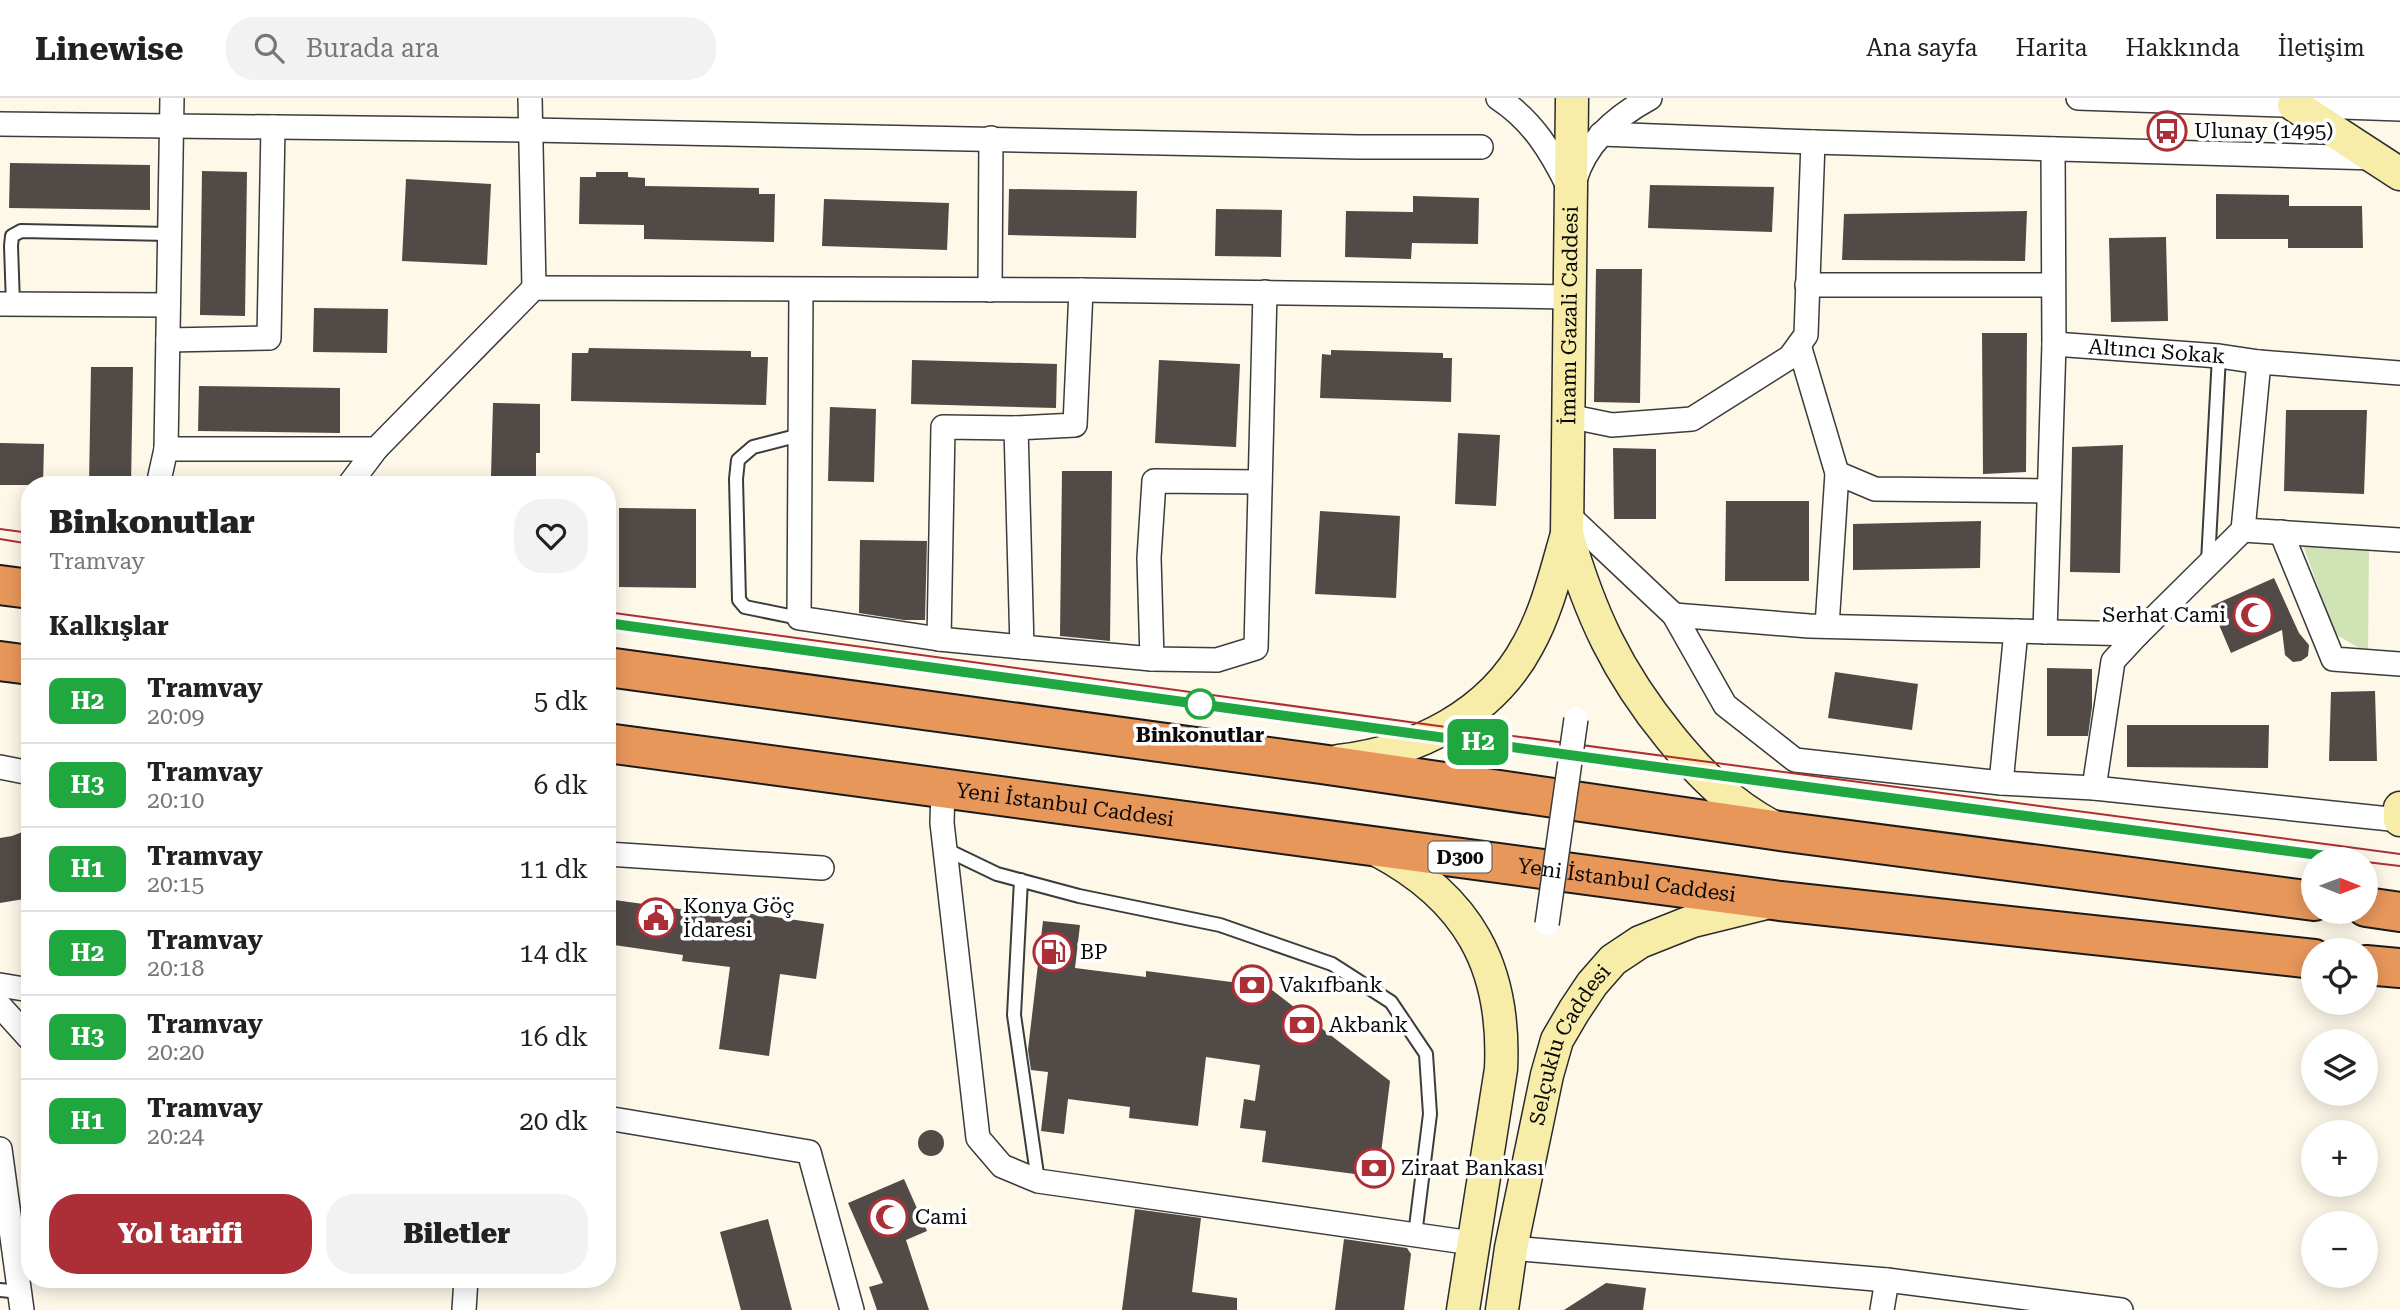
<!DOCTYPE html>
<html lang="tr">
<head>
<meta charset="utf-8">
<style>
  :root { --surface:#fff; --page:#f2f2f2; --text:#222; --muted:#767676; --line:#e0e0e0; --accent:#ac2f38 }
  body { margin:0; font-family:"Roboto Serif",serif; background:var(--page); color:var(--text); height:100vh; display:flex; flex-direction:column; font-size:26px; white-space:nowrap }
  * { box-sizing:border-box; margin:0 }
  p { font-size:23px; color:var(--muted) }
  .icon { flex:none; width:38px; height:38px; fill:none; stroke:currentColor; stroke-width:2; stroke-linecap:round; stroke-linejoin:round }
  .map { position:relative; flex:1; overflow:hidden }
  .details { position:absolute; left:21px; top:378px; width:595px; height:812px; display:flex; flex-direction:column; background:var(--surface); border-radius:28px; box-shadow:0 4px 18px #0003 }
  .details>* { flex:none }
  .badge { padding:0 14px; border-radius:10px; font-size:24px; line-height:46px }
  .needle { width:46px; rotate:91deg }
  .fabs { position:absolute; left:2301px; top:749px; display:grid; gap:14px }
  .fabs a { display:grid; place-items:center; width:77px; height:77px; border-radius:50%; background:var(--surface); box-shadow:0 4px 18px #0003; font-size:35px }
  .map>.badge { position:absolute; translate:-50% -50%; box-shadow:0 0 0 4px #fff }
  h2 { padding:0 28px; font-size:26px; line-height:63px }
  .round { display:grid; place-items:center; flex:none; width:74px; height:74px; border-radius:28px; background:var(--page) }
  .summary { display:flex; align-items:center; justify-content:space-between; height:119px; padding:0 28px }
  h1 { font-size:33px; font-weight:800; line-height:52px }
  .action { display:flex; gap:14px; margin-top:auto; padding:14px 28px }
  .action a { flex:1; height:80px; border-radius:28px; background:var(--accent); color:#fff; font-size:28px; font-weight:800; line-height:80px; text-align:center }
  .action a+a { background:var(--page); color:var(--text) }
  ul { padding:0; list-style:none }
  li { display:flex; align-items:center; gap:21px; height:84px; padding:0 28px; border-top:2px solid var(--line) }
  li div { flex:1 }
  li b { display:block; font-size:26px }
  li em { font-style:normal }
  li .badge { min-width:77px; font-weight:700; text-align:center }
  header { display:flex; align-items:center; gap:42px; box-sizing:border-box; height:98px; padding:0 35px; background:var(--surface); border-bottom:2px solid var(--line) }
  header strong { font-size:33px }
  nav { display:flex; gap:38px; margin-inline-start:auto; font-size:24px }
  .search { width:490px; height:63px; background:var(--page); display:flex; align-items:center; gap:18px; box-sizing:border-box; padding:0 24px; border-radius:28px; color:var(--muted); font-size:26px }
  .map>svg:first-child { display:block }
  .green { fill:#cfe3b5 }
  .building { fill:#514a47 }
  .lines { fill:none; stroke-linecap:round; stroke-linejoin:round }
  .lane-casing { stroke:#3c3c3c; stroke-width:16 }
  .street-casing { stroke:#3c3c3c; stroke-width:26 }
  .secondary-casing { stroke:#2b2b2b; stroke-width:35 }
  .highway-casing { stroke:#1a1a1a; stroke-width:42 }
  .lane { stroke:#fff; stroke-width:12 }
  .street { stroke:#fff; stroke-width:23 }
  .secondary { stroke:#f8eda8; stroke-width:32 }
  .highway { stroke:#e8975b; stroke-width:38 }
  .tram { stroke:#ac2f38; stroke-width:2 }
  .street-bridge-casing { stroke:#3c3c3c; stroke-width:26; stroke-linecap:butt }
  .street-bridge { stroke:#fff; stroke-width:23 }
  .line-casing { stroke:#fff; stroke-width:16 }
  .line { stroke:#21a73f; stroke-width:10 }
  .stop-dot { fill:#fff; stroke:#21a73f; stroke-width:3.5 }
  .labels { text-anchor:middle; stroke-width:7; stroke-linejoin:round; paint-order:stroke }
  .shield { fill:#fff; stroke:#535353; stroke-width:2 }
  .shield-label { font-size:19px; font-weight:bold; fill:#090909 }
  .poi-label { font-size:21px; fill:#090909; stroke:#fff; text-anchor:start }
  .street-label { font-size:21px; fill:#090909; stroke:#fff }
  .stop-label { font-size:21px; font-weight:bold; fill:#090909; stroke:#fff }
</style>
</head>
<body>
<header>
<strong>Linewise</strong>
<div class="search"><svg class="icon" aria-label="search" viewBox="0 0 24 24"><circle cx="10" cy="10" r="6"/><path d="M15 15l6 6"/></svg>Burada ara</div>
<nav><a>Ana sayfa</a><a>Harita</a><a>Hakkında</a><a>İletişim</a></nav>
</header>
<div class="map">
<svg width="2400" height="1212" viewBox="0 0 2400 1212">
  <rect width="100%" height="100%" fill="#fdf8e8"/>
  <path class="green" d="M2303,447L2369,453L2368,555L2335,536Z"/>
  <path class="building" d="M10,65L150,67V112L9,110Z
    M202,73L247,74L245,218L200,217Z
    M596,74H628V79L645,80V88L759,90V96H775L774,144L644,141V127L579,126L580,79H596Z
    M406,81L491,86L487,167L402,163Z
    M1650,87L1774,89L1772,134L1648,130Z
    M1009,91L1137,93L1136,140L1008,137Z
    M2216,96L2289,97V108H2362L2363,150H2288V141H2216Z
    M1413,98L1479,100L1478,146L1412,145L1411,161L1345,159L1346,113L1413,114Z
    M824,101L949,105L947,152L822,148Z
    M1216,111L1282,112L1281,159L1215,158Z
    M2027,113L2025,163L1842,162L1844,116Z
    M2166,139L2168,223L2111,224L2109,140Z
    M1596,171H1642L1640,305L1594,304Z
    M314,210L388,211L387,255L313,254Z
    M1982,235H2027L2026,374L1983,376Z
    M589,250L751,253V259H768L766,307L571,303L572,255H588Z
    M1331,252L1443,255V260H1452L1451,304L1320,300L1322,256L1331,257Z
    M912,262L1057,266L1056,310L911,306Z
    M1159,262L1240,266L1236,349L1155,345Z
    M91,269H133L131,387H89Z
    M199,288L340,290V335L198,333Z
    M493,305L540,306V355H536V379L491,378Z
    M830,309L876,311L874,384L828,383Z
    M2286,312H2367L2364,396L2284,393Z
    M1458,335L1500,337L1496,408L1455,406Z
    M0,345L44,346L43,387H0Z
    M2123,347L2120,475L2070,474L2072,349Z
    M1613,350L1656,351V421H1614Z
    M1062,373H1112L1110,543L1060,538Z
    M1726,403H1809V483H1725Z
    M619,410L696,411V490L619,489Z
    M1320,413L1400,418L1396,500L1315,496Z
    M1981,423L1980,470L1853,472V426Z
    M860,442L927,443L925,522H904L859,515Z
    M2274,480L2299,535L2309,547L2308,558L2301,563L2293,564L2285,557L2282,532L2231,555L2211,508Z
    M2047,570L2092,571V609L2088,638H2047Z
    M1835,574L1918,586L1912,632L1828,620Z
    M2375,593L2377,663H2329L2331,594Z
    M2127,627H2269L2268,670L2127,669Z
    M30,731V800L0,805V740L12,738Z
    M607,801L738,819V814L824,826L816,881L780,876L769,958L719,951L730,869L682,863L683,857L607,846Z
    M1043,823L1080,827L1075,870L1146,879V873L1239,885L1241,868L1390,983L1378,1079L1262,1064L1266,1033L1240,1030L1244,1001L1255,1003L1260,967L1206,959L1198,1028L1129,1020L1130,1009L1068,1001L1064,1036L1041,1033L1048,974L1031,972L1028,952Z
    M918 1045a13 13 0 1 1 26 0a13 13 0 1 1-26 0Z
    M904,1081L927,1133L906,1142L929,1212H877L869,1189L883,1185L848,1105Z
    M1135,1111L1201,1120L1192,1194L1237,1200V1212H1122Z
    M768,1121L792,1212H741L720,1134Z
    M1344,1141L1407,1150L1411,1156L1404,1212H1335Z
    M1606,1185L1646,1190L1643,1212H1564Z"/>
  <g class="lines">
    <g class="lane-casing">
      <path id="lane" d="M13,206L11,148L12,138L21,133L169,136
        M2208,464L2219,258
        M799,520L745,509L739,502L736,381L738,362L753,349L800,337
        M945,751L997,776L1079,798L1220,827L1332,866L1391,904L1426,956L1430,1016L1415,1137
        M1021,782L1014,917L1038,1083
        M0,1192L20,1194"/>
    </g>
    <g class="street-casing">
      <g id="street">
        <path d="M530,0L534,190"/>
        <path d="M1498,0C1532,22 1551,53 1569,90"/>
        <path d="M2078,0L2400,11"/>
        <path d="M0,26L531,32L1358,49H1481"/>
        <path d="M1601,36L1813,44L2375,60"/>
        <path d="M1575,82C1586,44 1615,19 1650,0"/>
        <path d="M1807,187H2053"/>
        <path d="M801,192L799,520L939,541L1022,549"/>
        <path d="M990,192L991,40"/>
        <path d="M1081,192L1075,327L1016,330L1022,549L1152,561L1217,562L1256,550L1265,194"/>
        <path d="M0,206L168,207"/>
        <path d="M168,242L269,240L273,29"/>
        <path id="s1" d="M2054,246L2219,258L2259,264"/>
        <path d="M1799,247L1837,375L1827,528"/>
        <path d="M1568,318L1612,327L1692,321L1790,259L1806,237L1813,44"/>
        <path d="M166,351H376L534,190L1081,192L1570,199"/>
        <path d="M1837,375L1875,391L2049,393"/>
        <path d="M158,387L166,351L172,0"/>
        <path d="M349,387L376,351"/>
        <path d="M1567,416L1674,517L1725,607L1795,662L2001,685L2094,690L2400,722"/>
        <path d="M2243,432L2400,442"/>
        <path d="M2281,434L2333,561L2400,566"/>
        <path d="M1674,517L1809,528L2138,536L2243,432L2259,264L2400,275"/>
        <path d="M2045,534L2054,246L2053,51"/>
        <path d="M939,541L943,329L1016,330"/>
        <path d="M1152,561L1149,460L1154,383L1260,384"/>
        <path d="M0,669L30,675"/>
        <path d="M2001,685L2016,533"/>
        <path d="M943,690L942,725L978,1040L1002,1068L1038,1083L1472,1145"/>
        <path d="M2094,690L2113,563L2138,536"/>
        <path d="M607,756L822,770"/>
        <path d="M0,887L30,892"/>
        <path d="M0,908L30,941"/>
        <path d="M607,1020L809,1054L852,1212"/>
        <path d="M0,1051L22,1212"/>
        <path d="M1511,1150L1887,1182L2121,1212"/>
        <path d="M464,1212L466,1181"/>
        <path d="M1882,1212L1887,1182"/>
      </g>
    </g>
    <g class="secondary-casing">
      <g id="secondary">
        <path d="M2294,7L2400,76"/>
        <path d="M1567,436C1590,516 1617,574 1670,639C1700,676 1730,706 1773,729"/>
        <path id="s2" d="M1339,663C1415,654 1491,617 1528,547C1547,513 1556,474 1567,436L1572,0"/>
        <path d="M2400,722V710"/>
        <path d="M1377,752C1468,800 1506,868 1501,971L1463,1212"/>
        <path id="s3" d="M1502,1212L1511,1150L1547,977L1557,942L1574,913L1592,886L1613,862L1640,844L1693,823L1762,806"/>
      </g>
    </g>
    <g class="highway-casing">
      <g id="highway">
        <path d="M0,487L30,491"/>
        <path d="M0,563L30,567"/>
        <path d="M607,569L1321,666L1780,733L2314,803"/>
        <path id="s4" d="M607,645L1780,803L2314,861"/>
        <path d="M2366,809L2400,814"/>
        <path d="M2366,867L2400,870"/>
      </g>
    </g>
    <use href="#lane" class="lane"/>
    <use href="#street" class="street"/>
    <use href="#secondary" class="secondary"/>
    <use href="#highway" class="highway"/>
    <path class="tram" d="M0,431L30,435
      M0,441L30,446
      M607,514L1446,629L2400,756
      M607,525L1699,675L2349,761
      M2366,764L2400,768"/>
    <g class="street-bridge-casing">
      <path id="street-bridge" d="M1547,826L1576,621"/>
    </g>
    <use href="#street-bridge" class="street-bridge"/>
  </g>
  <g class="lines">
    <g class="line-casing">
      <path id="line" d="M607,525L1672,671L2349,761"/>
    </g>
    <use href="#line" class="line"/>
  </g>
  <defs>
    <g id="bus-ring" transform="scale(2.0125)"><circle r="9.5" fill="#fff" stroke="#ac2f38" stroke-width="1.5"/><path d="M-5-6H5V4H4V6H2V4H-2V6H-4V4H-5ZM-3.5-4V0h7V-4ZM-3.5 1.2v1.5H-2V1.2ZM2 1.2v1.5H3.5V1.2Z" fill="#ac2f38"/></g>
    <g id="mosque-ring" transform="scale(2.0125)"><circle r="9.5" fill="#fff" stroke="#ac2f38" stroke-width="1.5"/><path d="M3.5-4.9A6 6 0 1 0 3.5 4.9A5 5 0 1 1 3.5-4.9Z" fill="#ac2f38"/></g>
    <g id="civic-ring" transform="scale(2.0125)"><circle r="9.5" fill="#fff" stroke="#ac2f38" stroke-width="1.5"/><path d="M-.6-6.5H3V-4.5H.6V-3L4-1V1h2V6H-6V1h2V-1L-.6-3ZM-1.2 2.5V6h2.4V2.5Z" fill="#ac2f38"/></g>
    <g id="fuel-ring" transform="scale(2.0125)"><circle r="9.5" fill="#fff" stroke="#ac2f38" stroke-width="1.5"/><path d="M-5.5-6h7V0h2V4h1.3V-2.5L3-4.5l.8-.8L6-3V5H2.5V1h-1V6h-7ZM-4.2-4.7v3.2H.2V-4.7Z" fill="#ac2f38"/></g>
    <g id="bank-ring" transform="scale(2.0125)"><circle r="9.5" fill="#fff" stroke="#ac2f38" stroke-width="1.5"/><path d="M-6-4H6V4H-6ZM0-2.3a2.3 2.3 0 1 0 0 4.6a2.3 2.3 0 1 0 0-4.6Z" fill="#ac2f38"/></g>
  </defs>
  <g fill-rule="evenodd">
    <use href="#bus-ring" x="2167" y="33"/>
    <use href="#mosque-ring" x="2253" y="517"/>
    <use href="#civic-ring" x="656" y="820"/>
    <use href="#fuel-ring" x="1053" y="854"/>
    <use href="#bank-ring" x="1252" y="887"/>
    <use href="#bank-ring" x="1302" y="927"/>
    <use href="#bank-ring" x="1374" y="1070"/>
    <use href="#mosque-ring" x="888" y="1119"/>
  </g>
  <circle class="stop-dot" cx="1200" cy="606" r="14"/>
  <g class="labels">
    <rect class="shield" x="1428.5" y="743.5" width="63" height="31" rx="5"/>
    <g class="shield-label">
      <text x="1460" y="766">D300</text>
    </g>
    <g class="poi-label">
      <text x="2194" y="40">Ulunay (1495)</text>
      <text x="2226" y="524" text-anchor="end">Serhat Cami</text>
      <text x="683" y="815">Konya Göç<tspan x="683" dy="24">İdaresi</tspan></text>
      <text x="1080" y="861">BP</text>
      <text x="1279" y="894">Vakıfbank</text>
      <text x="1329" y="934">Akbank</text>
      <text x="1401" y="1077">Ziraat Bankası</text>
      <text x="915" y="1126">Cami</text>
    </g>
    <g class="street-label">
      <text dy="7" stroke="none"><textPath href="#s2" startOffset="567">İmamı Gazali Caddesi</textPath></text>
      <text dy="7" stroke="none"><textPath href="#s1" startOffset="103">Altıncı Sokak</textPath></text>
      <text dy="7" stroke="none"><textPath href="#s4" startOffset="462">Yeni İstanbul Caddesi</textPath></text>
      <text dy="7" stroke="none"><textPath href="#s4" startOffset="1029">Yeni İstanbul Caddesi</textPath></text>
      <text dy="7" stroke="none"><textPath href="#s3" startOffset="276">Selçuklu Caddesi</textPath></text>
    </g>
    <g class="stop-label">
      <text x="1200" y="644">Binkonutlar</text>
    </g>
  </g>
</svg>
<div class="fabs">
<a><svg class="needle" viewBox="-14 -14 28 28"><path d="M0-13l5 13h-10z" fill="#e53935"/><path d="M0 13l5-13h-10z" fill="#767676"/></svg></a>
<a><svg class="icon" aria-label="locate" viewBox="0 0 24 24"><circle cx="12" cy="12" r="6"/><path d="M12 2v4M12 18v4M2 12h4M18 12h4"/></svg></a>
<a><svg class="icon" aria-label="layers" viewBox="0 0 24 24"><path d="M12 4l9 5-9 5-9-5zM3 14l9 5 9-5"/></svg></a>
<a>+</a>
<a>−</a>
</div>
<b class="badge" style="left:1478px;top:644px;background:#21a73f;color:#fff">H2</b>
<section class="details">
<div class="summary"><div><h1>Binkonutlar</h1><p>Tramvay</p></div><a class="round"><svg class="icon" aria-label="heart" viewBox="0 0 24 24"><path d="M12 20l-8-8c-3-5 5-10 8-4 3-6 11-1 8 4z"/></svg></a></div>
<h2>Kalkışlar</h2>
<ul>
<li><span class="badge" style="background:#21a73f;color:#fff">H2</span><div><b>Tramvay</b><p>20:09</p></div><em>5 dk</em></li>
<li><span class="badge" style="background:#21a73f;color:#fff">H3</span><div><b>Tramvay</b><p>20:10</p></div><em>6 dk</em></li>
<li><span class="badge" style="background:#21a73f;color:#fff">H1</span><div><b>Tramvay</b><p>20:15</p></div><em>11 dk</em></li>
<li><span class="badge" style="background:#21a73f;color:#fff">H2</span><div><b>Tramvay</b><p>20:18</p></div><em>14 dk</em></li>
<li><span class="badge" style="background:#21a73f;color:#fff">H3</span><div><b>Tramvay</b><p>20:20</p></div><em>16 dk</em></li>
<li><span class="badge" style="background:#21a73f;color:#fff">H1</span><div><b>Tramvay</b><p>20:24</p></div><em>20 dk</em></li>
</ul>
<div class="action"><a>Yol tarifi</a><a>Biletler</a></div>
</section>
</div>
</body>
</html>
